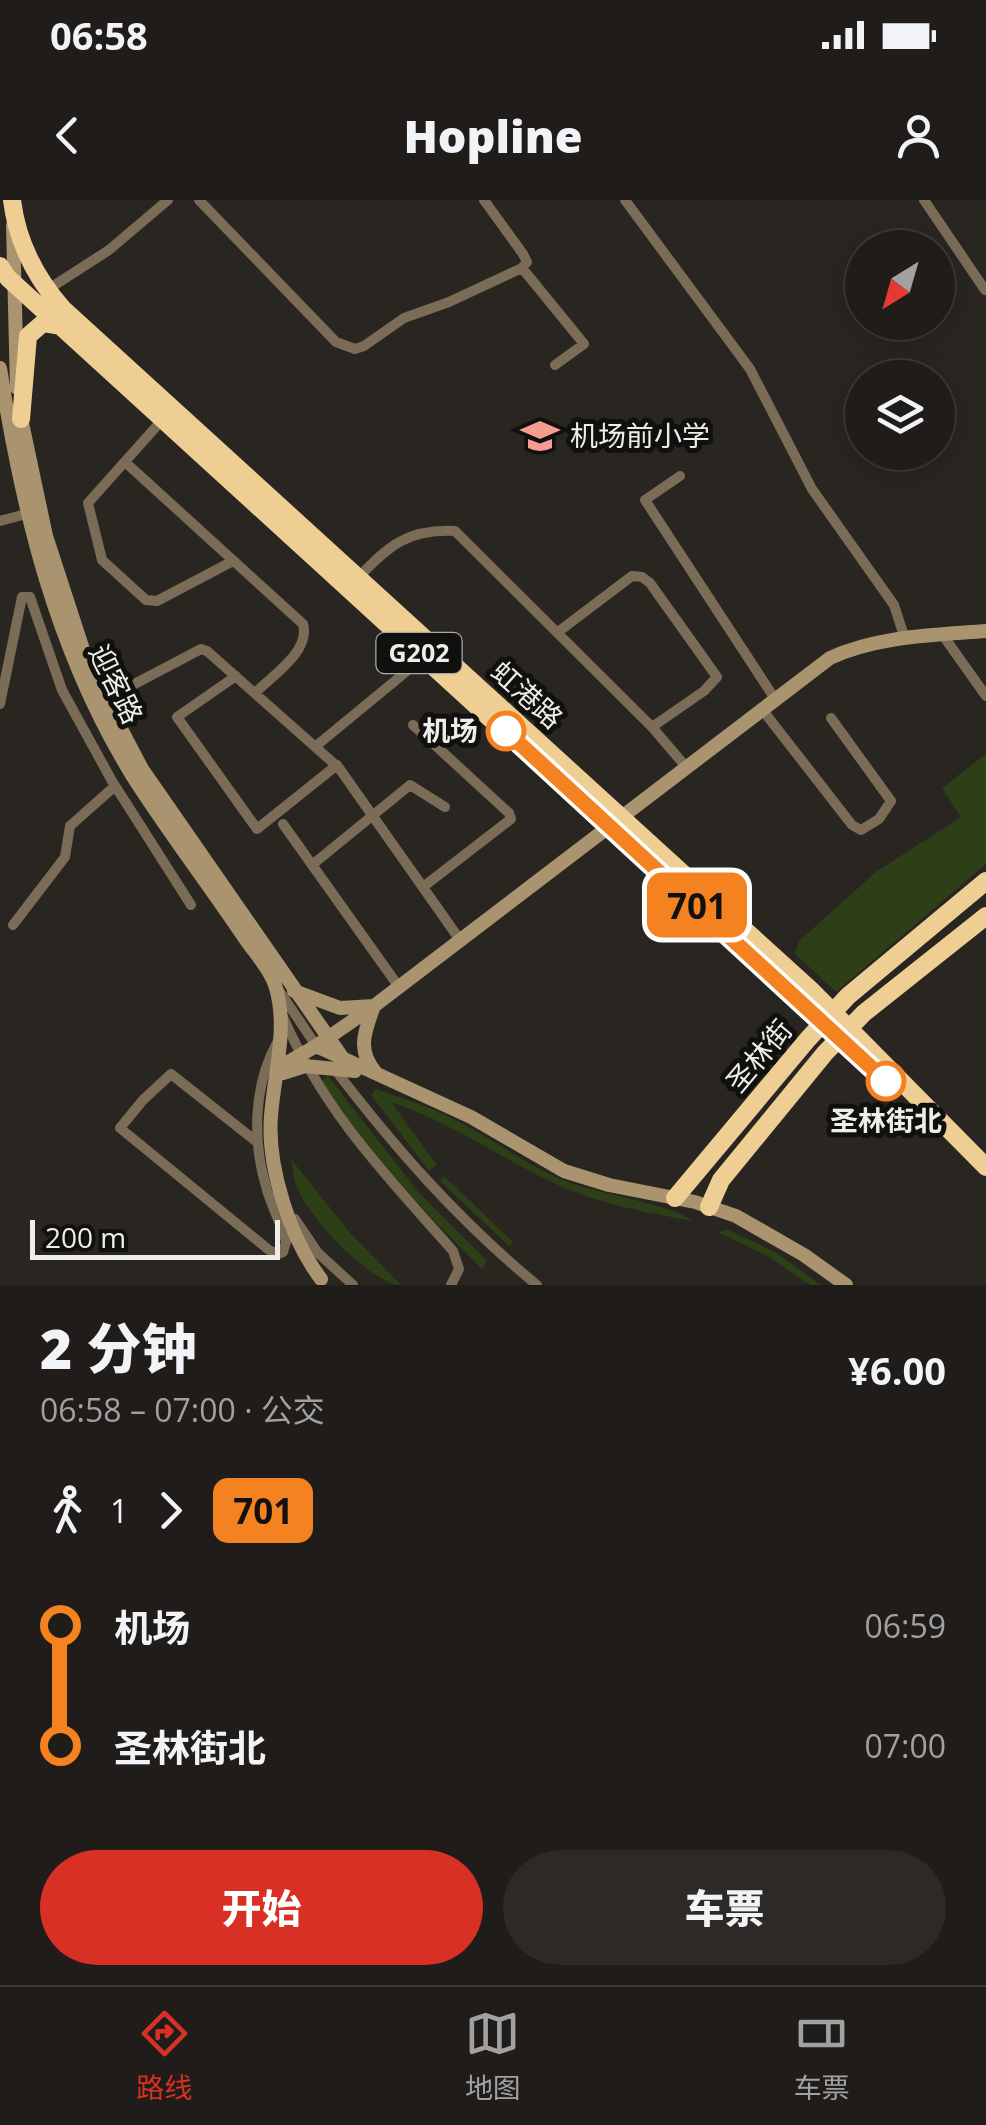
<!DOCTYPE html>
<html lang="zh">
<head>
<meta charset="utf-8">
<style>
  :root { --surface:#1f1c1a; --page:#2c2927; --text:#f1f3f6; --muted:#a1a1a2; --line:#3c3a39; --accent:#d93025 }
  body { margin:0; font-family:"Open Sans","Noto Sans SC",sans-serif; background:var(--page); color:var(--text); height:100vh; display:flex; flex-direction:column; font-size:38px; white-space:nowrap }
  * { box-sizing:border-box; margin:0 }
  p { font-size:32px; color:var(--muted) }
  .icon { flex:none; width:55px; height:55px; fill:none; stroke:currentColor; stroke-width:2; stroke-linecap:round; stroke-linejoin:round }
  .map { position:relative; height:1085px; overflow:hidden }
  .drawer { display:flex; flex-direction:column; background:var(--surface); flex:1 }
  .drawer>* { flex:none }
  .badge { padding:0 20px; border-radius:15px; font-size:35px; line-height:65px }
  .needle { width:65px; rotate:217deg }
  .fabs { position:absolute; left:845px; top:30px; display:grid; gap:20px }
  .fabs a { display:grid; place-items:center; width:110px; height:110px; border-radius:50%; background:var(--surface); box-shadow:0 5px 25px #0003,0 0 0 2px var(--line); font-size:50px }
  .scale { position:absolute; left:30px; bottom:25px; width:250px; box-sizing:border-box; padding-left:10px; border:5px solid #efedea; border-top:0; font-size:28px; line-height:35px; white-space:nowrap; color:#efedea; -webkit-text-stroke:8px #10100e; paint-order:stroke }
  .map>.badge { position:absolute; translate:-50% -50%; box-shadow:0 0 0 5px #fff }
  .legs { display:flex; align-items:center; gap:15px; height:110px; padding:0 40px; font-size:32px }
  .legs p { margin-inline-start:auto }
  .head { display:flex; align-items:center; justify-content:space-between; height:170px; padding:0 40px }
  h1 { font-size:55px; font-weight:800; line-height:75px }
  .action { display:flex; gap:20px; margin-top:auto; padding:20px 40px }
  .action a { flex:1; height:115px; border-radius:60px; background:var(--accent); color:#fff; font-size:40px; font-weight:800; line-height:115px; text-align:center }
  .action a+a { background:var(--page); color:var(--text) }
  ul { padding:0 40px; list-style:none }
  li { display:flex; align-items:center; gap:35px; height:120px; font-size:38px }
  li i { display:grid; place-items:center; width:15px; height:100%; margin:0 12px; background:currentColor }
  li i::after { content:''; width:25px; height:25px; margin:-12px; border:8px solid; border-radius:50%; background:var(--surface) }
  li p { margin-inline-start:auto }
  li:first-child i { background:linear-gradient(#0000 50%,currentColor 0) }
  li:last-child i { background:linear-gradient(currentColor 50%,#0000 0) }
  .status { display:flex; justify-content:space-between; align-items:center; height:70px; padding:0 50px; background:var(--surface); direction:ltr }
  .status svg { height:28px; fill:currentColor }
  header { display:flex; justify-content:space-between; align-items:center; height:130px; padding:0 40px; background:var(--surface); font-size:45px; font-weight:800 }
  .dock { display:flex; justify-content:space-around; align-items:center; height:140px; border-top:2px solid var(--line); background:var(--surface); font-size:28px; color:var(--muted) }
  .dock a { display:grid; justify-items:center; gap:5px }
  .dock .on { color:var(--accent) }
  .map>svg:first-child { display:block }
  .green { fill:#2c3f16 }
  .lines { fill:none; stroke-linecap:round; stroke-linejoin:round }
  .street { stroke:#7a6c56; stroke-width:10 }
  .secondary { stroke:#a9946f; stroke-width:14 }
  .highway { stroke:#efce94; stroke-width:18 }
  .line-1-casing { stroke:#fff; stroke-width:22 }
  .line-1 { stroke:#f58220; stroke-width:15 }
  .stop-1-dot { fill:#fff; stroke:#f58220; stroke-width:5 }
  .labels { text-anchor:middle; stroke-width:10; stroke-linejoin:round; paint-order:stroke }
  .shield { fill:#10100e; stroke:#acaba8; stroke-width:2.5 }
  .shield-label { font-size:25px; font-weight:bold; fill:#efedea }
  .poi-label { font-size:28px; fill:#efedea; stroke:#10100e; text-anchor:start }
  .street-label { font-size:28px; fill:#efedea; stroke:#10100e }
  .stop-label { font-size:28px; font-weight:bold; fill:#efedea; stroke:#10100e; text-anchor:end }
</style>
</head>
<body>
<div class="status"><b>06:58</b><svg viewBox="0 0 49 12"><path d="M0 12V9h3v3zM5 12V6h3v6zM10 12V3h3v9zM15 12V0h3v12zM26 1h20v11H26zM47 4h2v5h-2z"/></svg></div>
<header><svg class="icon" aria-label="back" viewBox="0 0 24 24"><path d="M15 5l-7 7 7 7"/></svg>Hopline<svg class="icon" aria-label="person" viewBox="0 0 24 24"><circle cx="12" cy="8" r="4"/><path d="M4 21q1-7 8-7t8 7"/></svg></header>
<div class="map">
<svg width="986" height="1085" viewBox="0 0 986 1085">
  <rect width="100%" height="100%" fill="#292622"/>
  <path class="green" d="M986,554V664L836,792L795,754L799,741L876,672L961,617L942,588Z
    M328,876L420,994L487,1061L482,1069C422,1011 369,950 319,883Z
    M376,889C398,897 420,903 441,913C488,934 527,968 576,985C601,993 678,1007 692,1021C644,1012 594,1003 550,981C496,955 448,921 391,902L437,965L429,971L371,895Z
    M291,959L351,1034L401,1085C372,1085 309,1017 298,990C294,981 293,969 291,959Z
    M444,976L513,1042L509,1046L440,981Z
    M728,1030L775,1052L821,1085H810L766,1055L717,1032Z"/>
  <g class="lines">
    <path class="street" d="M199,0L336,142L355,149L364,146L404,118L449,102L522,68L527,62L523,54L484,0
      M625,0L750,169L812,289L894,405L905,439
      M924,0L985,90
      M522,68L584,144L555,165
      M47,90L109,50L168,0
      M163,219L88,303L102,360L146,400L157,401L233,361
      M125,262L303,424C311,451 272,476 255,493
      M680,276L645,300L775,499
      M0,321L34,312
      M358,378C389,345 408,329 455,331L652,527L687,568
      M558,432L632,376L642,377L650,383L717,477L704,491L652,527
      M942,434L986,496
      M236,476L177,517L257,629L337,565
      M106,499L201,449L207,451L339,568L460,740
      M0,504L22,397H30L62,490L112,581L191,705
      M761,508L852,625L861,630L879,619L891,601L831,518
      M413,525L509,613L511,619L423,687
      M316,546L424,457
      M283,624L399,787
      M312,665L410,585L445,607
      M13,725L65,657L70,626L115,586
      M278,789L319,850
      M283,817C325,913 385,974 453,1051L459,1069L451,1085
      M333,867C395,948 458,1020 537,1085
      M257,942L171,874L143,900L120,928L269,1050L278,1054L283,1052L286,1042C281,1024 272,1007 267,990C252,942 253,885 278,841
      M295,1019L318,1053L353,1085"/>
    <path class="secondary" d="M13,25L17,188
      M0,168C22,311 56,451 132,575C167,630 207,682 244,737C254,752 271,770 276,788C288,829 274,875 271,916C267,967 290,1038 321,1079
      M19,209L46,336L89,468L142,569L344,860
      M294,791L340,808L374,806C365,831 356,850 376,873
      M316,846L374,806L830,458C877,436 935,435 986,431
      M278,868L316,846L471,917L564,971L609,985L695,1002L736,1016L804,1055L846,1085
      M283,873L305,866L355,871"/>
    <path class="highway" d="M12,0C17,42 35,77 63,109L813,792L986,967
      M0,66L8,78L861,857
      M21,219L28,136L43,123L60,126
      M675,998L808,839L848,796L986,681
      M709,1007L721,980L825,853L864,813L986,716"/>
  </g>
  <g class="lines">
    <g class="line-1-casing">
      <path id="line-1" d="M506,531L886,881"/>
    </g>
    <use href="#line-1" class="line-1"/>
  </g>
  <defs>
    <g id="school-bare" transform="scale(3)"><path d="M0-5L7-2L0 1L-7-2ZM-4 1L0 2.5L4 1V4Q0 6-4 4Z" fill="#f59c90" stroke="#10100e" stroke-width="2.5" paint-order="stroke"/></g>
  </defs>
  <g fill-rule="evenodd">
    <use href="#school-bare" x="540" y="236"/>
  </g>
  <g class="stop-1-dot">
    <circle cx="506" cy="531" r="18"/>
    <circle cx="886" cy="881" r="18"/>
  </g>
  <g class="labels">
    <rect class="shield" x="376.5" y="433" width="85" height="40" rx="8"/>
    <g class="shield-label">
      <text x="419" y="462">G202</text>
    </g>
    <g class="poi-label">
      <text x="570" y="246">机场前小学</text>
    </g>
    <g class="street-label">
      <text transform="translate(116 484) rotate(64)" y="10">迎客路</text>
      <text transform="translate(527 495) rotate(42)" y="10">虹港路</text>
      <text transform="translate(759 856) rotate(-50)" y="10">圣林街</text>
    </g>
    <g class="stop-label">
      <text x="478" y="541">机场</text>
      <text x="886" y="931" text-anchor="middle">圣林街北</text>
    </g>
  </g>
</svg>
<div class="fabs">
<a><svg class="needle" viewBox="-14 -14 28 28"><path d="M0-13l5 13h-10z" fill="#e53935"/><path d="M0 13l5-13h-10z" fill="#a1a1a2"/></svg></a>
<a><svg class="icon" aria-label="layers" viewBox="0 0 24 24"><path d="M12 4l9 5-9 5-9-5zM3 14l9 5 9-5"/></svg></a>
</div>
<div class="scale">200 m</div>
<b class="badge" style="left:697px;top:705px;background:#f58220;color:#111">701</b>
</div>
<section class="drawer">
<div class="head"><div><h1>2 分钟</h1><p>06:58 – 07:00 · 公交</p></div><b>¥6.00</b></div>
<div class="legs"><svg class="icon" aria-label="walk" viewBox="0 0 24 24"><circle cx="13" cy="4" r="2"/><path d="M13 8l-2 6 4 7M11 14l-3 7M7 12l3-4h3l4 4"/></svg>1<svg class="icon" aria-label="forward" viewBox="0 0 24 24"><path d="M9 5l7 7-7 7"/></svg><b class="badge" style="background:#f58220;color:#111">701</b></div>
<ul>
<li><i style="color:#f58220"></i><b>机场</b><p>06:59</p></li>
<li><i style="color:#f58220"></i><b>圣林街北</b><p>07:00</p></li>
</ul>
<div class="action"><a>开始</a><a>车票</a></div>
</section>
<nav class="dock">
<a class="on"><svg class="icon" aria-label="directions" viewBox="0 0 24 24"><path d="M12 3l9 9-9 9-9-9zM9 14v-3h6M13 9l2 2-2 2"/></svg>路线</a>
<a><svg class="icon" aria-label="map" viewBox="0 0 24 24"><path d="M3 6l6-2 6 2 6-2v14l-6 2-6-2-6 2zM9 4v14M15 6v14"/></svg>地图</a>
<a><svg class="icon" aria-label="tickets" viewBox="0 0 24 24"><path d="M3 7h18v10H3zM15 7v10"/></svg>车票</a>
</nav>
</body>
</html>
